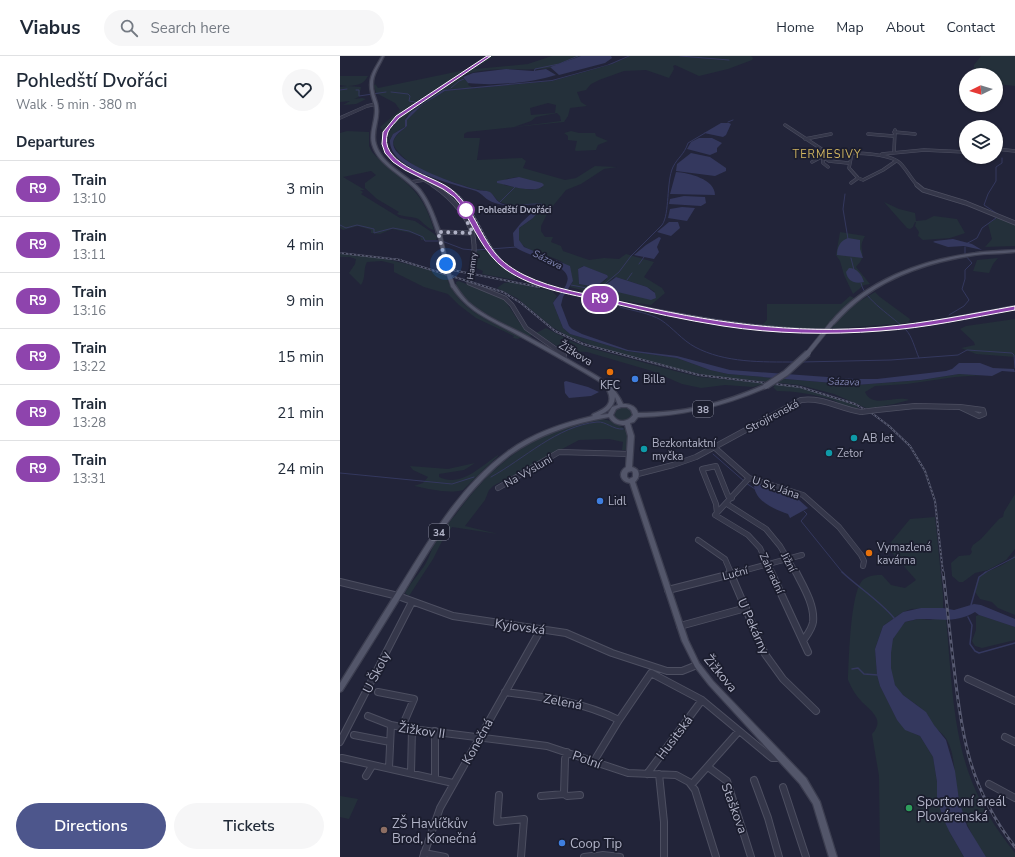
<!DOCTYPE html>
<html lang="en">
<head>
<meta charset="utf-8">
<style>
  :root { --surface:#fff; --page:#f6f6f7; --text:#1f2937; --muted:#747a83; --line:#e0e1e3; --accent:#4d568c }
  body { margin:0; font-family:"Nunito Sans",sans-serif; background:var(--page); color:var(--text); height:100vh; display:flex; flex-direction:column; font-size:15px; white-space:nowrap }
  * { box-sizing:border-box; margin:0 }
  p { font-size:13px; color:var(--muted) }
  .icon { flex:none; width:22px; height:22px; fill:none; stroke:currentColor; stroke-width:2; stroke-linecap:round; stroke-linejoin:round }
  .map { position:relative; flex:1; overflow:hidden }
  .drawer { display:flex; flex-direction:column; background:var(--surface); width:340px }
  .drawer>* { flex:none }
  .badge { padding:0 8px; border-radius:13px; font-size:14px; line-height:26px }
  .needle { width:26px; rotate:265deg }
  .tools { position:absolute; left:619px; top:12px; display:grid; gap:8px }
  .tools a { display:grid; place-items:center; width:44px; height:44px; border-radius:50%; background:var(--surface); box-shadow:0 1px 3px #0004; font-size:20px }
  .you { position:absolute; width:20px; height:20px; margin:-10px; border:3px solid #fff; border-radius:50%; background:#1a73e8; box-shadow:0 0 0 6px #1a73e833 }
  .map>.badge { position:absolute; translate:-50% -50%; box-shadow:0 0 0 2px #fff }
  h2 { padding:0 16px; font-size:15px; line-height:36px }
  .round { display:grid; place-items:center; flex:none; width:42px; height:42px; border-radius:21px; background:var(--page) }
  .summary { display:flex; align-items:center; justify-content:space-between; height:68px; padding:0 16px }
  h1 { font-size:19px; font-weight:600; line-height:30px }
  .action { display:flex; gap:8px; margin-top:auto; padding:8px 16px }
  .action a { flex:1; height:46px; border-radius:24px; background:var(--accent); color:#fff; font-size:16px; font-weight:600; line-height:46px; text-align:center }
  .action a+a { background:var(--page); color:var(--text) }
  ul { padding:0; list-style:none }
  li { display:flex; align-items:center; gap:12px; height:56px; padding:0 16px; border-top:1px solid var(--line) }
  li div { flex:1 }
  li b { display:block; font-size:15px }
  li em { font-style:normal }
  li .badge { min-width:44px; font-weight:700; text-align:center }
  header { display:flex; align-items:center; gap:24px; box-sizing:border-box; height:56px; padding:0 20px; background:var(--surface); border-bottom:1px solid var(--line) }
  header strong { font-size:19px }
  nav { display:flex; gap:22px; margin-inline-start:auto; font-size:14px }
  .search { width:280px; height:36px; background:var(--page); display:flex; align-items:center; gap:10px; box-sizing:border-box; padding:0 14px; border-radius:22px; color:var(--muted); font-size:15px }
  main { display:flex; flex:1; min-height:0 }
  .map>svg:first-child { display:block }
  .green { fill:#24303a; fill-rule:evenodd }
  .water { fill:#34385e }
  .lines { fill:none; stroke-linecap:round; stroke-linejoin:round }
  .stream-far1 { stroke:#34385e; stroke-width:1 }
  .stream { stroke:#34385e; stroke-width:1.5 }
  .minor-far3-casing { stroke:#4d4f61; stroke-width:3.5 }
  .minor-far2-casing { stroke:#4d4f61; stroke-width:5 }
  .minor-far1-casing { stroke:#4d4f61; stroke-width:6 }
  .minor-casing { stroke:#4d4f61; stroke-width:8 }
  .major-casing { stroke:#3c3e50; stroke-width:2.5 }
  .minor-far3 { stroke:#35374a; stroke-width:2.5 }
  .minor-far2 { stroke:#35374a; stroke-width:3.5 }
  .minor-far1 { stroke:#35374a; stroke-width:4.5 }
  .minor { stroke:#35374a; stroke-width:6 }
  .major { fill:#53566a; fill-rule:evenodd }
  .rail-far1-casing { stroke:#575a71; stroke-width:2 }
  .rail-casing { stroke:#575a71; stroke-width:3 }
  .rail-far1 { stroke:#1b1d2e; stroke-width:1; stroke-dasharray:2; stroke-linecap:butt }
  .rail { stroke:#1b1d2e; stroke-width:1.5; stroke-dasharray:4; stroke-linecap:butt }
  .minor-bridge-casing { stroke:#4d4f61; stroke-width:6; stroke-linecap:butt }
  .major-bridge-far1-casing { stroke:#3c3e50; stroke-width:5.5; stroke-linecap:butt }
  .major-bridge-casing { stroke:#3c3e50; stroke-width:8; stroke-linecap:butt }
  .minor-bridge { stroke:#35374a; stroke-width:4.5 }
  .major-bridge-far1 { stroke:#53566a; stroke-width:4 }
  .major-bridge { stroke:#53566a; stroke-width:5.5 }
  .line { fill:#8e44ad; stroke:#fff }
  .walk { stroke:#b0b2c6; stroke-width:4; stroke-dasharray:0 7.2 }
  .stop-dot { fill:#fff; stroke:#8e44ad; stroke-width:2 }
  .food-dot { fill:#e8710a; stroke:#1b1d2e; stroke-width:1.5 }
  .shop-dot { fill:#3f7fe0; stroke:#1b1d2e; stroke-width:1.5 }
  .culture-dot { fill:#0f9aa8; stroke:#1b1d2e; stroke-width:1.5 }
  .leisure-dot { fill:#2e9e5b; stroke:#1b1d2e; stroke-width:1.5 }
  .education-dot { fill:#8d6e63; stroke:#1b1d2e; stroke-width:1.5 }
  .labels { text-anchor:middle; stroke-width:3.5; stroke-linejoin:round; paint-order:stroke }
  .far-stop-label { font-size:9px; font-weight:bold; fill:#b0b2c6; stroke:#1b1d2e; text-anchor:start }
  .far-street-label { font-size:9px; fill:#b0b2c6; stroke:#1b1d2e }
  .far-water-label { font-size:10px; font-style:italic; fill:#8085b2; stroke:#1b1d2e }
  .shield { fill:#1b1d2e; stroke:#838598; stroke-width:1 }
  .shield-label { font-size:10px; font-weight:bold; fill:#b0b2c6 }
  .far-quarter-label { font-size:11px; letter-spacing:1px; fill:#d1b560; stroke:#1b1d2e }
  .street-label { font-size:11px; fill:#b0b2c6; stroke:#1b1d2e }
  .poi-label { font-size:11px; fill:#b0b2c6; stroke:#1b1d2e; text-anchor:start }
  .near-street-label { font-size:13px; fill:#b0b2c6; stroke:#1b1d2e }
  .near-poi-label { font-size:13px; fill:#b0b2c6; stroke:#1b1d2e; text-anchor:start }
</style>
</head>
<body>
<header>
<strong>Viabus</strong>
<div class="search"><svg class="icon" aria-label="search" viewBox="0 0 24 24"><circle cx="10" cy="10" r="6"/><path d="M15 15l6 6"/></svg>Search here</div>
<nav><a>Home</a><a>Map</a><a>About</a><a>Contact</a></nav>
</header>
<main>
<section class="drawer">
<div class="summary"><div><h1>Pohledští Dvořáci</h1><p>Walk · 5 min · 380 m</p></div><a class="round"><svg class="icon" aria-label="heart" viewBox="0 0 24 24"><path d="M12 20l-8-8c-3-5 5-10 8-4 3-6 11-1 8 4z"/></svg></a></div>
<h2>Departures</h2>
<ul>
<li><span class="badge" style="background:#8e44ad;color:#fff">R9</span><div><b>Train</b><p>13:10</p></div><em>3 min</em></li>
<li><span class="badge" style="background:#8e44ad;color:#fff">R9</span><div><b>Train</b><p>13:11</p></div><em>4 min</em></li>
<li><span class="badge" style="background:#8e44ad;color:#fff">R9</span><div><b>Train</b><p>13:16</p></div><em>9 min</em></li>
<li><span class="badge" style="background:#8e44ad;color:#fff">R9</span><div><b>Train</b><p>13:22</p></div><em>15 min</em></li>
<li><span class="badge" style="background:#8e44ad;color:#fff">R9</span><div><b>Train</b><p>13:28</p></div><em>21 min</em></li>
<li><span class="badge" style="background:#8e44ad;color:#fff">R9</span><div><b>Train</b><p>13:31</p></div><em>24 min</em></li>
</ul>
<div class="action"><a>Directions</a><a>Tickets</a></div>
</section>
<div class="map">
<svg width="675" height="801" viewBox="0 0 675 801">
  <rect width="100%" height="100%" fill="#222439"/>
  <path class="green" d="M152,0H154L135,13L188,8L212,0H241L210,11L211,12C182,16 152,9 124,19L123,22L129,27L128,29L134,32L109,33L97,38L71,56L66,61L65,71L53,78L50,84L48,80L53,69L65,57Z
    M290,0H411L413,2L412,4L388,13L359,20L335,9L333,10L334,13L329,22L306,14L284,15L259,24L251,28L246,34L237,36L241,46L247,50L230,52L228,60L224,66L127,76L124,78V82H140L137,104L182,102L186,105L183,112L225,124L236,122L255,110L277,111L264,113L241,128L226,134L208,156L201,170V175L205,181H213L211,186L221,190L223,195L249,204L264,202L279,203L286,198L314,206L304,221L322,232L325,237L311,249L284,245L230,231L233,225C230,220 226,210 222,206C209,197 170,196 179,172L193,162L203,148C191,148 175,151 163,147C156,146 155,139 149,136C145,134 139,134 134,133C108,124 66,114 53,88C54,79 61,76 67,70V64L82,49L105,35L212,25L272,8ZM208,47L216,49L215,57L191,59L190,52ZM217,57L220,60L221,65L174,71L191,65L196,61ZM177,121L203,131L192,134L164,129L166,123ZM243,210L267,219V223L256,231L239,228L238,213ZM276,221L307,231L315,236L265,233L264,231L273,222Z
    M641,0H675V30L656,28V19H634V9Z
    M125,14L61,56L51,65L44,76L40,71L60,54L55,47L36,37L34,30L35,28L38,32Z
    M0,20H28C23,29 18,29 8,30L21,31L19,41L14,43L22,42L26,43L16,48L3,49L10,45L0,46V31L7,30L0,29Z
    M7,75L29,76V90L32,96C61,127 81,128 94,174C87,173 82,164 76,162C69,160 63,161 57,158L59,156L37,143L25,132V127L36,119L31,115L3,121L25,134H20L23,136L21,138L60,162L75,165L93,177L97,181L96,184H81L80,180L71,177L52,173L40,178L31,177V174L18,170L3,174L0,172V77Z
    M231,75L239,77H255L256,80L268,85L258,89L256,94L236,95L235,94L237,85L228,84V80L224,77Z
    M544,146L559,153L575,157L576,165L586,164L594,160L617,163L625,177L610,182L583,184L578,180L579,176L575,170L576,166H575L573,171L570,173L567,172Z
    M657,162L675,169V190L645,191L652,183L648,168Z
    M500,176L525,180C518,193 524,192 522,202C521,206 518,208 516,211L530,228L524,229L513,238L504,219L500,205L496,199Z
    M137,193L148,196L161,209L176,219L175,224L142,218L143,215L136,212Z
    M0,198C36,198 72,209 106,219C108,225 110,231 114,236C129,259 158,268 181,281L178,283L173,282L174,280L136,262L119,249L108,238L84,231L54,216V208L42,205L27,206C23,213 26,222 21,229L9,217L15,208L16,203L10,201H0Z
    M658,202L653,208L649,217L633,215L637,204Z
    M119,225L164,243L181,269L193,279L189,280C173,272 115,247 116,226Z
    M170,226L212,235L217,240L213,247L223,272L230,278L287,295L337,302L370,314L388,318L516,329L581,324L619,318L643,319L615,321L567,328L535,330L525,336C532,353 555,339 569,344L554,348L532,352H526L494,338L460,329L370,320L338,313L254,290L230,281L212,271L177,242L157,232L164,227Z
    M535,236L540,241L570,263L568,267L500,272H458L422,269L427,264V248H501L510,240L520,245Z
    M675,263V301L636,298L621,292L635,289L634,286L620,273L626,270Z
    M206,272L233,286L250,292L335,315L360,321L453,330L492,341L516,349L519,352C505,353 502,347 490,343C472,338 455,335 437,335L433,331L435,330L423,328L413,331L385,329L361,332L342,328L312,315L247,296L225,295L196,277Z
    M285,351L291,353L293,358L291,362L285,365L276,363L274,356L278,352Z
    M259,363C265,363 269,364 274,367C291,375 289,376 287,394H282L283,386L269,383L239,384L153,430L149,434L145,444L125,470L158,478L112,471L103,483L93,503L69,540L65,537C71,526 80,517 86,507C90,500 92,491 96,485C102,475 109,466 116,458C153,407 195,374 259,363Z
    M158,399V400L123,434C108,438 89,433 74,430L83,427L88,421L73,414L70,410L108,413L135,407L124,414L99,418V421C121,432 141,410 158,399Z
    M675,438V493L666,504L648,514L635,517L623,526H619L612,520L611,507L619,500L630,499L632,496L631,493L633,489L641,483L659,463L663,461L664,456Z
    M595,461L603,539V552L571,553L563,556L543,570L535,593L537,619L540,630L557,664L573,677L580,680L593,701L597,726V742L609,775L624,801H540L539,720L532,678C545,664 532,656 522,646C516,640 512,633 508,624C509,606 510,532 524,523C530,519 536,519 542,519L551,529L565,532L576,524L547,491L570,463Z
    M675,498V559L658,552L652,546L640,543L635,536C636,532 636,527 638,523C642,514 667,512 675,498Z
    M639,559L675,571V584L642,592L635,590L632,585L636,574V560Z
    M600,562L606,563C611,613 612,667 628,715C638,745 655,772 675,797V801H646C631,781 622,759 617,734C614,718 615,698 607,684C604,678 598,675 594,670C590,665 589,659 584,655C575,646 560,640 555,629C549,616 548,594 554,581C557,576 561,571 565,566L579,563L590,564Z
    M0,740L18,743L9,763L0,761Z"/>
  <path class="water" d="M241,0H271L272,2L265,7L219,19L210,11Z
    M288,0H290L272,8L212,25L105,35L82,49L67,64V70C63,74 57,77 54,83C44,105 122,130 138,134C141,135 146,134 150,136C155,140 156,146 163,148C176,151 190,146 203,148V150L193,162L179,172V184L184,191L230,210L233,225L223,241L221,249L229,270L232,273L242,278L288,294L337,300L390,314L515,323H537L606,315L612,313L619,307H640L653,312L674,313L675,316L662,315L652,320L619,318L581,324L516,329L388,318L370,314L337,302L287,295L230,278L223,272L213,247C217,240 225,234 227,226C234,208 184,200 174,190L173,177L181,167L200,149C185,147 170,152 155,147C145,144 143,138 136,135C113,128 48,114 50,84L53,78L65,71V64L71,56L103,34L212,24L267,9Z
    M166,13L193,15L206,13L216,19C191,27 154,30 128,27L123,21L133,17Z
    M381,67H389L391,68L386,79L383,81L364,77Z
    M359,82H372L382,87L377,92V96L370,99L347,93L351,86Z
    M351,97L370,101L386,112V115L375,120L336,115L337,108Z
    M336,116C349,117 375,123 375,139L330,138Z
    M179,121L202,127L204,129C196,139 169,129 157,127V125Z
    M344,140L365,141L366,147L361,150L329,148L330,143Z
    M342,151L355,152L347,165L328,162L330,153Z
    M329,166H338L340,172L331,180L317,176Z
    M319,181L321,182L317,191L319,196L314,203L294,199L306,189Z
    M508,182L520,184V193L523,202L497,199C497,191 500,185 508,182Z
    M613,183L632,188L642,194L624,190L608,191L593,186L595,185Z
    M244,210L267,219L268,221L256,231L239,228L238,213Z
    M509,212C517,212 522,219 524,226C515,228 508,226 506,216Z
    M276,221L307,231L315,237L316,242L311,244L265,233L264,230Z
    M226,325L248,331L259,336L251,340L229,342L225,337L224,326Z
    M418,427L435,435L445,434L450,436L468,452L450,462L448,458C434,453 416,446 414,430Z
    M634,548L641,549L675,563V571L639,559L635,556C616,567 601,563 580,563C575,563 570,565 565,566L553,583L551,597V612L555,629L563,639L586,656L594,669L606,684L615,715L619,744L627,770L646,801H624L609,775L603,762L597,742V726L593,701L580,680L565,674L557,664L540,630L537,619L535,593L543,570L563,556L581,552H603L614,554Z"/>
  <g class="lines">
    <path class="stream-far1" d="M340,0L389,4
      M194,16L195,13L219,8L238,0
      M111,32L119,25L124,23
      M0,34L7,33
      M16,34H19V40L46,36
      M51,36L68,38L70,40L69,45L82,47
      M388,66L393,64
      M505,138L503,153L508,183
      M160,146L175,131
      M659,159L644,149L648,138L656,125V111L662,107V102
      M0,169L6,172L17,169L34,173V177L53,172L69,175L83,181L85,185H99
      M102,185L123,193L133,194
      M626,188L637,182L642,172L656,162
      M136,194L177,191
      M511,202L514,214
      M299,208L304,201
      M287,224L292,217
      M521,227C524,244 554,261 566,274C572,280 575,293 579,302
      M231,229L252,233L261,231L279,216L291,200L322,169C330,158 326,126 333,111C338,101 344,99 348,87L365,77
      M278,237L280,251C294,255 309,257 321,264C333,272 342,284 355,291C385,307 422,306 455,306
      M609,259L624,250L629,244L622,233L625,223V214L632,207L625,199V191
      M462,306L551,304L618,299L627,294L672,297L674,299L675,312
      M373,398L404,425
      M0,417L112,428L134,421
      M151,421C184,403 217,370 257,366C266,365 273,374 283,373
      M406,427L415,433
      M464,455L467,458L461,465L503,517
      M644,517L675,501"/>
    <path class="stream" d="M502,516C519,532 539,544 554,562
      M631,549L639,521L646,516
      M628,561L632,569L630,588L635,595L639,597L675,587
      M512,613L518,612L524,618L538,619"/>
    <g class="minor-far3-casing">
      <path id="minor-far3" d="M0,62L27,50L36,48
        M445,69L483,94L486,97L483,100V107L488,111
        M554,76L575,78
        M528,78L553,80
        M465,83L491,78
        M656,93L675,95
        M554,96L555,74
        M486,97C504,97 547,95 560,107C567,114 571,123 578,130
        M542,98L584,94L626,96
        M483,101L489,105L508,107
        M472,106L483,100
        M518,122L523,124L543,114L556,105
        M71,126L84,124L94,130
        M511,127L518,122L509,112L512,97"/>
    </g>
    <g class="minor-far2-casing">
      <path id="minor-far2" d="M93,129C112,142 134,165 134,189C135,202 131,215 129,227L165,242L172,249L186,272L223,298
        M577,129L583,134L626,147L675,167
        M98,176L133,177"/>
    </g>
    <g class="minor-far1-casing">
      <path id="minor-far1" d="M222,297L224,299L223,302
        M620,351L643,354L644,358L639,360Z
        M537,354L575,350L620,351
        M374,391L409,422L463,439L499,471L521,499L524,505L523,510
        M298,418L333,409L356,401L461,344C483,341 500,353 521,356
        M409,422L375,459L408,479L420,492L431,517
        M158,432L219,396L290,398
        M387,448L426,473L440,490L456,517
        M377,457L376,448L362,413L376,410L388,440L392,442
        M358,484L385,503L391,517
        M395,517L462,499"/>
    </g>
    <g class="minor-casing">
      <path id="minor" d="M390,516L425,598L443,623L476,655
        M431,516L468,596
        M456,516C463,530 475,549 473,566C472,573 467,579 463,585
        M0,526L58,540L113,560L226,577L272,597L327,615H342L357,609
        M328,534L399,516
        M340,570L406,552
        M628,623L675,645
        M38,636L74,643L62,671
        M165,636C205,641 243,646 279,664
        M28,660L51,669L72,673L207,690L288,717L336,719L349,726L355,734L376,801
        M95,675V723
        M14,679L50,686
        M665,681L675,686
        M0,686L72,546
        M2,702L113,727
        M254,705L279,664L311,617L362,644L432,702H438L441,700
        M368,711L387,725L411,801
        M49,712L51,669
        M71,717L72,673
        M307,718L362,644
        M319,718L324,766V801
        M26,720L32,710
        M414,724L428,762L439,801
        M352,728L399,675
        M649,728L675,742
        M443,731L466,801
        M224,738L225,703L227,696
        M159,739L157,766L184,763L181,801
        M201,740L224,738L227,740L240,739
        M84,797L105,801
        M83,801L100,752L201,573
        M244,801L252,800
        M252,801L263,799L280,801"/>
    </g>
    <g class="major-casing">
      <path id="major" d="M42,0H44C38,13 30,21 34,37C35,42 38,46 38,52C40,64 32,76 36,88C42,109 66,118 80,133C91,147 96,164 102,180L101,181H100L98,180C93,165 88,149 78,136C64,119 38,110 32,88C29,77 35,66 35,54C35,48 32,43 31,37C27,21 35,13 42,0Z
        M675,194V196C662,198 648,197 635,199C595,205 556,217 523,241C512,249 503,258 494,268H492L490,267C526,224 581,204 635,197C648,195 662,195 675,194Z
        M111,229H115C119,235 123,241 128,246C146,262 171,271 192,283C209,292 226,302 243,312C260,322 274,328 283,348C290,348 296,350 298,357C344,357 383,347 424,329H428L429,330L428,331C385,350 344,360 298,361L294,366L290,367L294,380L292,411C300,413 301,420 295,426L348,584L359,607L373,625L466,722L480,746L497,801H489L473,748L460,728L369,629L355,611L342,585L290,427C281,426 277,417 286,411L288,380L285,369C278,369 272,367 269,361C234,367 199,378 170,399C124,434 94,486 65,534C44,568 23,602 2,635L0,636V627C20,594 41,561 61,529C91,481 120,430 167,396C192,377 223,367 253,360L252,359L253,358C265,353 274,348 267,334L268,333L263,328C256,323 248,319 240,314C219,302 198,290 176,278C149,263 129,257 111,230ZM275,341L278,349L272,351L268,358L260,359C268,355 274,351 275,341ZM281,351H287L291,354L293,359C288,366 278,368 273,359L276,353ZM292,415L293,417V421L289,423L287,421V418L288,416Z"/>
    </g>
    <use href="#minor-far3" class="minor-far3"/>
    <use href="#minor-far2" class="minor-far2"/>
    <use href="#minor-far1" class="minor-far1"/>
    <use href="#minor" class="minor"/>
    <use href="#major" class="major"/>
    <g class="rail-far1-casing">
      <path id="rail-far1" d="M150,0C131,12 113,25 94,37C75,49 26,72 52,101C68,119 95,121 114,136C140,156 143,193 171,213C200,234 241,237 275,245C363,264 451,279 542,272C587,268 631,258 675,250
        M0,197L61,204
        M56,203L163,236L181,247L215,275L243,288L359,319L460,331L515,348L533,358L549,370L570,390L585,415L595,445L603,517
        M107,213L199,231"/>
    </g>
    <g class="rail-casing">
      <path id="rail" d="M603,516C607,548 610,580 614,612C622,683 630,733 675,791"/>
    </g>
    <use href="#rail-far1" class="rail-far1"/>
    <use href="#rail" class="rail"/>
    <g class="minor-bridge-casing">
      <path id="minor-bridge" d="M521,356L537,354"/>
    </g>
    <g class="major-bridge-far1-casing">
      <path id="major-bridge-far1" d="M100,180L108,216L113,230
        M467,298L492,267"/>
    </g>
    <g class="major-bridge-casing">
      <path id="major-bridge" d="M426,330L446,317L468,297"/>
    </g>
    <use href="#minor-bridge" class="minor-bridge"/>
    <use href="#major-bridge-far1" class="major-bridge-far1"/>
    <use href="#major-bridge" class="major-bridge"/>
  </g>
  <path class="line" d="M147,0H151L59,62C56,66 50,71 48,76C37,106 88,119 106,130C131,145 138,176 155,197C162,206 174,214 184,219C214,234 250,238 282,246C368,266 453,279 542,271C587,267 631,258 675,250V254C630,262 586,272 540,275C488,279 435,278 383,270C345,264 308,256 271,247C235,239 195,234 165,213C144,198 133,170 120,148L114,141L103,133L65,114L53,106L45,97L42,88L43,76L56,60Z"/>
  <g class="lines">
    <path class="walk" d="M106,208L98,176L133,177L122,156L126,154"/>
  </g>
  <circle class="stop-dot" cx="126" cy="154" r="8"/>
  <g class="food-dot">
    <circle cx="270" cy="316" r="4"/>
    <circle cx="529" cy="497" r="4"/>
  </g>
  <g class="shop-dot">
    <circle cx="295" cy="323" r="4"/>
    <circle cx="260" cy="445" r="4"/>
    <circle cx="222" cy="787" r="4"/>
  </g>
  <g class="culture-dot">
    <circle cx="514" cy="382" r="4"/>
    <circle cx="304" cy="393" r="4"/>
    <circle cx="489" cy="397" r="4"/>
  </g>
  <circle class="leisure-dot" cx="569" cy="752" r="4"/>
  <circle class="education-dot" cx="44" cy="774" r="4"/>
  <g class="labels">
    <g class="far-stop-label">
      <text x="138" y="157">Pohledští Dvořáci</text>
    </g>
    <g class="far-street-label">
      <text transform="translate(132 210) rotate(-82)" y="3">Hamry</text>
    </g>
    <g class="far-water-label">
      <text transform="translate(208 203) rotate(27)" y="4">Sázava</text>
      <text transform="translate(504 325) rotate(2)" y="4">Sázava</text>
    </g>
    <g class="shield">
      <rect x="353" y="345" width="20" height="16" rx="3"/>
      <rect x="89" y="468" width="20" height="16" rx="3"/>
    </g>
    <g class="shield-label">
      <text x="363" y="357">38</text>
      <text x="99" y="480">34</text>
    </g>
    <g class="far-quarter-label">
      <text x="487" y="102">TERMESIVY</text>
    </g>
    <g class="street-label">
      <text transform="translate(236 297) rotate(31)" y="4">Žižkova</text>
      <text transform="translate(432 360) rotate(-28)" y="4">Strojírenská</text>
      <text transform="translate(188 415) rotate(-30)" y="4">Na Výsluní</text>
      <text transform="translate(436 431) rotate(19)" y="4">U Sv. Jána</text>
      <text transform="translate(449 506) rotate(62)" y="4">Jižní</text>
      <text transform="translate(395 517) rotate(-15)" y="4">Luční</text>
      <text transform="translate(432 517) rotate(65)" y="4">Zahradní</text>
    </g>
    <g class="poi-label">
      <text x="303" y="327">Billa</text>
      <text x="270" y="333" text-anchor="middle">KFC</text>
      <text x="522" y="386">AB Jet</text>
      <text x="312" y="391">Bezkontaktní<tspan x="312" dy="13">myčka</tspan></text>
      <text x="497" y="401">Zetor</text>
      <text x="268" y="449">Lidl</text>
      <text x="537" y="495">Vymazlená<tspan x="537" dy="13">kavárna</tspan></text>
    </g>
    <g class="near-street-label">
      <text transform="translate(180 570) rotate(8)" y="5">Kyjovská</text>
      <text transform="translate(414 570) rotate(66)" y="5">U Pekárny</text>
      <text transform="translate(36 616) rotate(-63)" y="5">U Školy</text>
      <text transform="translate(381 617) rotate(50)" y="5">Žižkova</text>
      <text transform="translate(223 645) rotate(11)" y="5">Zelená</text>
      <text transform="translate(82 674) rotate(8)" y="5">Žižkov II</text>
      <text transform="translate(334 681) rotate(-53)" y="5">Husitská</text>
      <text transform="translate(137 685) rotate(-61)" y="5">Konečná</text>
      <text transform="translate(247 703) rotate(20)" y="5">Polní</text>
      <text transform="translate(395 752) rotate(70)" y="5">Staškova</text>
    </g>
    <g class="near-poi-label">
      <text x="577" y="750">Sportovní areál<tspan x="577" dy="15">Plovárenská</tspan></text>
      <text x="52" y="772">ZŠ Havlíčkův<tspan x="52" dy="15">Brod, Konečná</tspan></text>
      <text x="230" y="792">Coop Tip</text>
    </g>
  </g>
</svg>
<div class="tools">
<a><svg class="needle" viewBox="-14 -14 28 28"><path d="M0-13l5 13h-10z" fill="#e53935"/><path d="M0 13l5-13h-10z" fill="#747a83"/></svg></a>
<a><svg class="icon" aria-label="layers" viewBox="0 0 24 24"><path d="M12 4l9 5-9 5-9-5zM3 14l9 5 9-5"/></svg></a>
</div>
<div class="you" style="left:106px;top:208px"></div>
<b class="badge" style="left:260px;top:243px;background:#8e44ad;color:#fff">R9</b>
</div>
</main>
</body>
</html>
